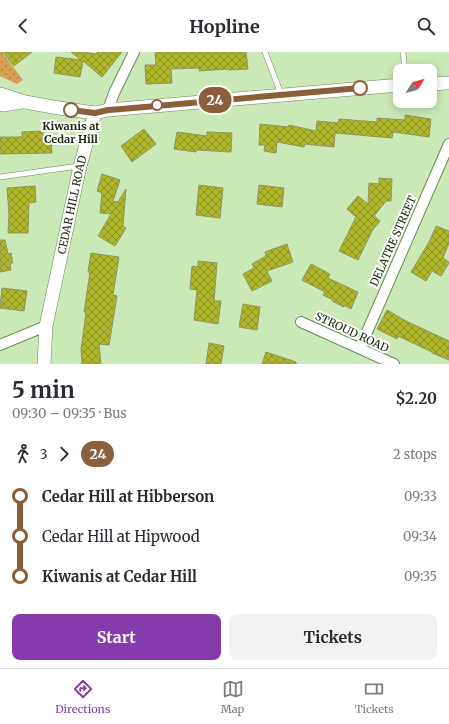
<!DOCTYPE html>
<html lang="en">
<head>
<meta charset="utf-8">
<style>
  :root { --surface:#fff; --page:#f2f2f3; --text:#2b2b33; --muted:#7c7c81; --line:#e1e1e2; --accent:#873aac }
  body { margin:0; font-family:Merriweather,serif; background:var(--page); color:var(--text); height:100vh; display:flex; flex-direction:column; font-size:15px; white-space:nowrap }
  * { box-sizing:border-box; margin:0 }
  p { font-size:13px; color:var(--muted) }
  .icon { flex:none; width:22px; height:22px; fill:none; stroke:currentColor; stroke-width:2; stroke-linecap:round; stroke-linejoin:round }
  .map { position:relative; height:312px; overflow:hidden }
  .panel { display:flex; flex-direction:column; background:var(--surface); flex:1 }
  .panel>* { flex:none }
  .badge { padding:0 8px; border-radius:13px; font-size:14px; line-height:26px }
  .needle { width:26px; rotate:53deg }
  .buttons { position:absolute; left:393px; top:12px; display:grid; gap:8px }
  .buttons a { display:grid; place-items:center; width:44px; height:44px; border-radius:8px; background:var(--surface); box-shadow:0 2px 10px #0003; font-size:20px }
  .map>.badge { position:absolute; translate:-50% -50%; box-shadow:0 0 0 2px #fff }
  .legs { display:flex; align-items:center; gap:6px; height:44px; padding:0 12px; font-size:13px }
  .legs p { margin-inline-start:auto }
  .overview { display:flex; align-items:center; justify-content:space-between; height:68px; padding:0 12px }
  h1 { font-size:22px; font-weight:700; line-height:30px }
  .action { display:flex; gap:8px; margin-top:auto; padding:8px 12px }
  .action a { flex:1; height:46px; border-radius:8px; background:var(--accent); color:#fff; font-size:16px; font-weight:700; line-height:46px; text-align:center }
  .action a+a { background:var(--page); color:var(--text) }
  ul { padding:0 12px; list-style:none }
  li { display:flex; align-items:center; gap:14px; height:40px; font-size:15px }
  li i { display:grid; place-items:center; width:6px; height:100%; margin:0 5px; background:currentColor }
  li i::after { content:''; width:10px; height:10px; margin:-5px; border:3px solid; border-radius:50%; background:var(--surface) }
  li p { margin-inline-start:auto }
  li:first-child i { background:linear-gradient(#0000 50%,currentColor 0) }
  li:last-child i { background:linear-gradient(currentColor 50%,#0000 0) }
  header { display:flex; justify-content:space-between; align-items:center; height:52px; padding:0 12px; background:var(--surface); font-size:18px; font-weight:700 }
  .menu { display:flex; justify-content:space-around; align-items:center; height:56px; border-top:1px solid var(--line); background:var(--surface); font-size:11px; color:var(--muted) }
  .menu a { display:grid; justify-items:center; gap:2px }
  .menu .current { color:var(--accent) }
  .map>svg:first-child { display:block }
  .grass { fill:url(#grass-dots) }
  .building { fill:url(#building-cross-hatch); stroke:#909562 }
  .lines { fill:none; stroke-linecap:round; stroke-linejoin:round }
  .service-casing { stroke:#6d875b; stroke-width:6 }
  .minor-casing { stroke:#6d875b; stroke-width:12 }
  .tertiary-casing { stroke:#6d875b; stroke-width:14 }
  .service { stroke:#fff; stroke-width:5 }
  .minor { stroke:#fff; stroke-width:10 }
  .tertiary { stroke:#fff; stroke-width:13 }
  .line-1-casing { stroke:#fff; stroke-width:9 }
  .line-1 { stroke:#8b5e3c; stroke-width:6 }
  .stop-1-dot { fill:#fff; stroke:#8b5e3c; stroke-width:2 }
  .labels { text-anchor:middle; stroke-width:4; stroke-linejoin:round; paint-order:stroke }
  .stop-label { font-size:11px; font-weight:bold; fill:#1a2412; stroke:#fcfffa }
  .street-label { font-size:11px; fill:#1a2412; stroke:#fcfffa }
</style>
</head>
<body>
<header><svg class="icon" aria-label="back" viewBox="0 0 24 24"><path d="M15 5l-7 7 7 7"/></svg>Hopline<svg class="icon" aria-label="search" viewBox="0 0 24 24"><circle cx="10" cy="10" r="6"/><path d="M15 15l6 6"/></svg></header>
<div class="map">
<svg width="449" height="312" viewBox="0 0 449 312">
  <defs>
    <pattern id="grass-dots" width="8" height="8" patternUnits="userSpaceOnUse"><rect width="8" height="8" fill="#d7a055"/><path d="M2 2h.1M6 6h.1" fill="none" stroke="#ae8245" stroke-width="1.8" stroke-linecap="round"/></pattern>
    <pattern id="building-cross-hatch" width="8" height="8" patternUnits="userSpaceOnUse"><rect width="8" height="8" fill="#aeb62b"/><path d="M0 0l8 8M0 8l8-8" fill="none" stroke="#8d9423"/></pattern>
  </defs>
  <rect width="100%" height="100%" fill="#cbe8b7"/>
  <path class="grass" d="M0,0H2L23,28L17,32L0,24Z"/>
  <path class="building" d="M3,0H32L14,14Z
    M71,0H83L96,2L98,0H122L102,25L83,9L80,25L54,21L56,5L81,8Z
    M155,0H246L248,17L228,18V17L199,19V16L171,17L172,31L146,32L145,13H156Z
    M405,63L431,67L429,85L393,80L392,86L335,81L334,95L305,92L304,95L277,90L276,101L264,99L265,93H259L260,72L288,75L289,73L316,79L317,69L338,71L339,67L377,70V66L405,68Z
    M144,77L156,92L132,110L121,94Z
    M43,79V88H51L52,101L0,102V85H22V80Z
    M177,80L207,84V80L232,81L231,100L196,98V100L174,97Z
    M102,122L120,128L113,149L118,150L126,137L123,174L126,176L115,194L98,184L111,162L100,161L102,141L97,139Z
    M379,126L392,127L391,149H386L374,164L380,169L372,179L358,208L339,199L356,165L347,157L358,144L368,152L369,131L379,132Z
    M199,133L223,136L220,166L196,163Z
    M259,133L284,136L282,155L257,152Z
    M35,134L36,150L29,151L28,181H8L9,162L7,136Z
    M436,174L449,179V191L443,206L449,210V211L441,224L432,219L426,229L411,220L429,190Z
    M0,188H5L8,202L11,201L13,211H10L11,218L0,220Z
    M287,192L293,210L267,219L272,229L252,239L243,222L254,216L252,212L266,204L265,200Z
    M91,201L119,205L113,243L117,244L109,293L99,292L101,312H82L81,298L86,260H84L90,220H88Z
    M198,209L217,211L214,249H221L218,272L194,268L197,238L190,237L192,214L198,215Z
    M311,212L330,222L328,226L358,240L351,257L344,253V255L332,249L333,248L323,243L325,240L302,228Z
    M2,236L27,239L24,259L0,256Z
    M243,252L260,255L257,278L239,275Z
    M387,258L406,269L449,289V308L432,301V300L398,284L397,287L377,277Z
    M209,291L224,294L221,312H206Z
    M266,300L296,310V312H262Z"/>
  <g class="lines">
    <g class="service-casing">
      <path id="service" d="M265,0L281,42
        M403,0L405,19
        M0,125L79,114"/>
    </g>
    <g class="minor-casing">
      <path id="minor" d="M108,58L114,41L134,0
        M301,270L394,312
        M0,293L46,274
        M360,296L449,92"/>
    </g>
    <g class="tertiary-casing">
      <g id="tertiary">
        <path d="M430,32L449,31"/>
        <path d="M0,42L25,50L59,56L95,61L108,58L400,33"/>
        <path d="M0,52L3,53L22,50"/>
        <path id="s1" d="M44,312L46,274L80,114L95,61"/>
      </g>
    </g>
    <use href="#service" class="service"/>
    <use href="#minor" class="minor"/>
    <use href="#tertiary" class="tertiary"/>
  </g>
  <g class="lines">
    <g class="line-1-casing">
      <path id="line-1" d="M71,58L95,61L108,58L122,57L360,36"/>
    </g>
    <use href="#line-1" class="line-1"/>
  </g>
  <g class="stop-1-dot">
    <circle cx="360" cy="36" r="7"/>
    <circle cx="157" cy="53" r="5"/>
    <circle cx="71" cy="58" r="7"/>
  </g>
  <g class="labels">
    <g class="stop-label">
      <text x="71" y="78">Kiwanis at<tspan x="71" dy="13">Cedar Hill</tspan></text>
    </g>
    <g class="street-label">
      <text dy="4" stroke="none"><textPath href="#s1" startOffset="162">CEDAR HILL ROAD</textPath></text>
      <text transform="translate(393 189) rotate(-66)" y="4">DELATRE STREET</text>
      <text transform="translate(352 280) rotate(25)" y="4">STROUD ROAD</text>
    </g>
  </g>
</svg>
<div class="buttons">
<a><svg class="needle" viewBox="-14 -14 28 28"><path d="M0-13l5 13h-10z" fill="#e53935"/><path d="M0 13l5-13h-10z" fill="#7c7c81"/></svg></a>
</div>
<b class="badge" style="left:215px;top:48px;background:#8b5e3c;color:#fff">24</b>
</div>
<section class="panel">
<div class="overview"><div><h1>5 min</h1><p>09:30 – 09:35 · Bus</p></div><b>$2.20</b></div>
<div class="legs"><svg class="icon" aria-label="walk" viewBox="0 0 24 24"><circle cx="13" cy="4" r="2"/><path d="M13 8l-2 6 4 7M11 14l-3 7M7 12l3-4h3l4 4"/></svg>3<svg class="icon" aria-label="forward" viewBox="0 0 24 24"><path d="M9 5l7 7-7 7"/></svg><b class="badge" style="background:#8b5e3c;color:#fff">24</b><p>2 stops</p></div>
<ul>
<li><i style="color:#8b5e3c"></i><b>Cedar Hill at Hibberson</b><p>09:33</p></li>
<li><i style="color:#8b5e3c"></i><span>Cedar Hill at Hipwood</span><p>09:34</p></li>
<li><i style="color:#8b5e3c"></i><b>Kiwanis at Cedar Hill</b><p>09:35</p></li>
</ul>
<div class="action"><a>Start</a><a>Tickets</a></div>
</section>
<nav class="menu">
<a class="current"><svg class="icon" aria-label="directions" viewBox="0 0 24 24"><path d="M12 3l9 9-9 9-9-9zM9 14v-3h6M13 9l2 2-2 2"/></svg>Directions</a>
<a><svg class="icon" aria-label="map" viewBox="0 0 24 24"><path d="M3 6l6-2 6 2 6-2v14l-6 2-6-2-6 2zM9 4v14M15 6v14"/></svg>Map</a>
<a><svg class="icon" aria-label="tickets" viewBox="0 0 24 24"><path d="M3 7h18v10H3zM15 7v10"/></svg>Tickets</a>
</nav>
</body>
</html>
